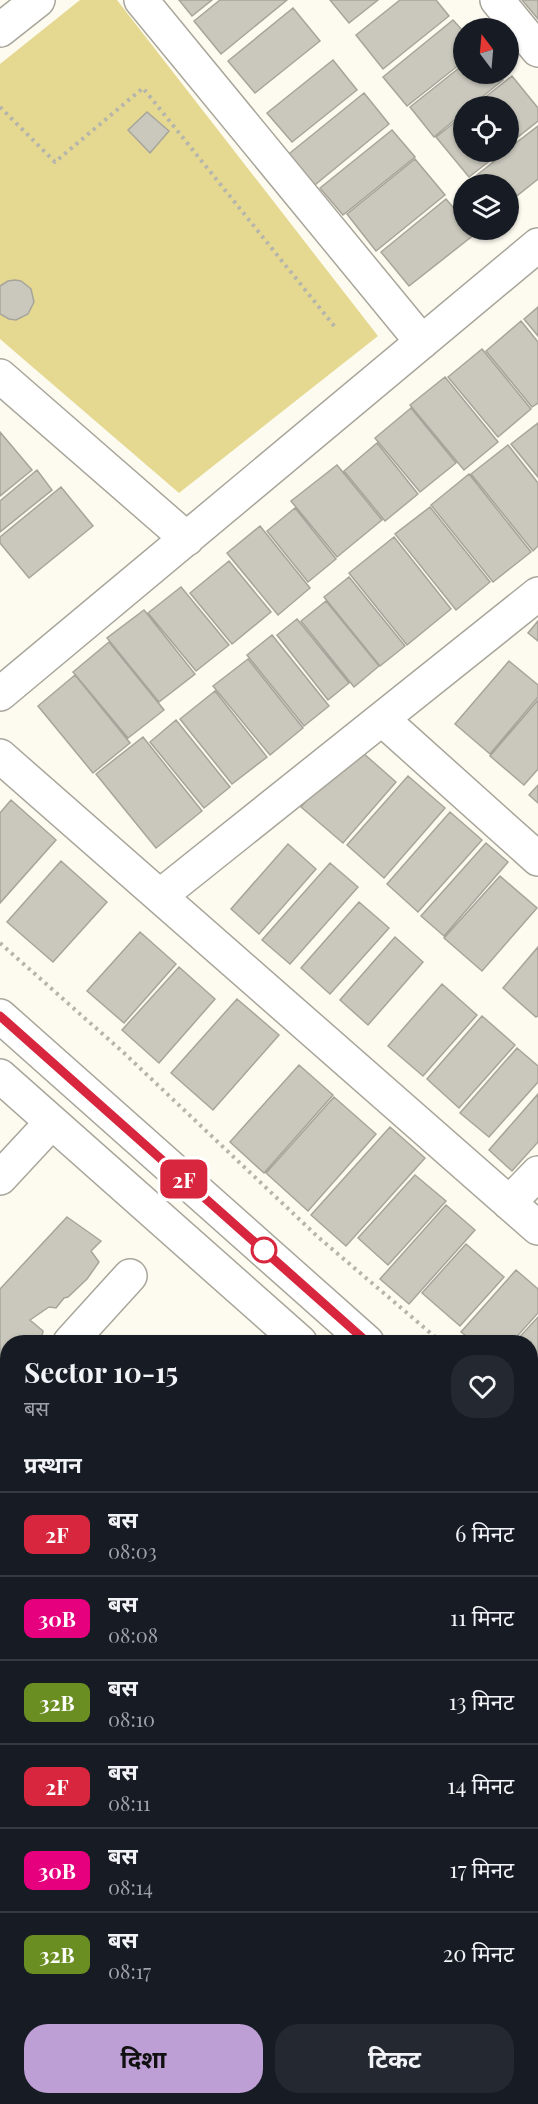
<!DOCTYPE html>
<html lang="hi">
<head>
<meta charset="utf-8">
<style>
  :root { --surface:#171b24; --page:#242831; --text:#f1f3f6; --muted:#9ea1a6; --line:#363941; --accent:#be9fd5 }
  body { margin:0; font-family:"Playfair Display","Noto Sans Devanagari",serif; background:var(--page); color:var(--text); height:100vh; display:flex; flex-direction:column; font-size:22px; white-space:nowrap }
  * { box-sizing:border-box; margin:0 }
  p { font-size:20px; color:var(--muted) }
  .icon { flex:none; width:33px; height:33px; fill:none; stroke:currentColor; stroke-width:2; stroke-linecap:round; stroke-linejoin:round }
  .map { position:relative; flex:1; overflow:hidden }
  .drawer { position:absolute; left:0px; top:1335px; width:538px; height:770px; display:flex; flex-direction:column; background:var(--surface); border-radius:24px 24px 0 0; box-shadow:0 2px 4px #0004 }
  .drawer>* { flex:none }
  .badge { padding:0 12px; border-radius:9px; font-size:21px; line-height:39px }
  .needle { width:39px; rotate:344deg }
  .controls { position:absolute; left:453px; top:18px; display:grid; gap:12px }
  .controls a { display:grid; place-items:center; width:66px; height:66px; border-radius:50%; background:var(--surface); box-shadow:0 2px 4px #0004; font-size:30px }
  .map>.badge { position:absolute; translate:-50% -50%; box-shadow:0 0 0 3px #fff }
  h2 { padding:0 24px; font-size:22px; line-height:54px }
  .round { display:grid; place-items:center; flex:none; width:63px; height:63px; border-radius:24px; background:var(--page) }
  .headline { display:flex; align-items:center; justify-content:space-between; height:102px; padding:0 24px }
  h1 { font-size:28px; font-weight:700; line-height:45px }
  .cta { display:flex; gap:12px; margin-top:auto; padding:12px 24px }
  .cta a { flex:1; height:69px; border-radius:24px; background:var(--accent); color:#111; font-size:24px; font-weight:700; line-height:69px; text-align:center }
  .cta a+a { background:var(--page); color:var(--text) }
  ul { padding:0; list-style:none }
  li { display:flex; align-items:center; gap:18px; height:84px; padding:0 24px; border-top:2px solid var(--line) }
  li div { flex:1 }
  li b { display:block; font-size:22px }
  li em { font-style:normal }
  li .badge { min-width:66px; font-weight:700; text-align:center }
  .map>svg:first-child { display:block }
  .green { fill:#e5d891 }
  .building { fill:#cac8bd; stroke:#a7a59b; stroke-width:1.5 }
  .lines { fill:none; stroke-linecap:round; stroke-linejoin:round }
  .street-casing { stroke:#a8a69b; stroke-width:36 }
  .secondary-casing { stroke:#a8a69b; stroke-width:36 }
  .path { stroke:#b6b5ac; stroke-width:4; stroke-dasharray:3 4.5; stroke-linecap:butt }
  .street { stroke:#fff; stroke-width:33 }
  .secondary { stroke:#fff; stroke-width:33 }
  .line-casing { stroke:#fff; stroke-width:14 }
  .line { stroke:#d7263d; stroke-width:9 }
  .stop-dot { fill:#fff; stroke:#d7263d; stroke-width:3 }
</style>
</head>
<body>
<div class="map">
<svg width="538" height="2104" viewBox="0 0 538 2104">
  <rect width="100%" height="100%" fill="#fdfbf0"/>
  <path class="green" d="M80,0H117L378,336L179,493L0,339V64Z
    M7,1456V1742L0,1735V1465Z
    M531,1854L538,1861V1955L531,1963Z"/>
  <path class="building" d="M179,0H212L192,16Z
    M220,0H287L221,54L194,21Z
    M330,0H378L349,23Z
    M400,0H436L449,16L383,69L356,35Z
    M522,0H538V19Z
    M293,8L320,41L255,93L228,61Z
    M453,20L464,32V61L407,106L383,77Z
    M333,60L357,90L292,142L267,113Z
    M464,64V74H497L503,80L471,106H464V112L434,137L410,107Z
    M512,76L538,108V121L508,145V106H474Z
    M364,93L389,124L310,189L285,157Z
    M147,112L169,131L150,153L128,130Z
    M464,115V152H501L469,177L436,137Z
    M538,126V179L508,203V184H470L468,182L506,152H508V149Z
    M392,130L415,157L343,215L320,188Z
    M415,159L445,195L376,251L347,214Z
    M446,199L464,220V230H471L475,234L409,286L381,252Z
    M15,280L21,281L31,289L34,302L28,314L16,320L9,319L0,314V286L8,281Z
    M538,307V336L524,319Z
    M521,321L538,342V403L532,407L486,351Z
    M482,349L531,409L498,437L448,377Z
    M445,377L498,442L464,470L410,405Z
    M411,408L456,463L420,492L375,438Z
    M538,423V477L511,444Z
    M0,432L32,470L0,496Z
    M377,443L418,494L385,521L344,471Z
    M508,445L538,483V546L533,551L471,474Z
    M337,465L382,520L337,557L291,501Z
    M37,470L52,490L0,532V501Z
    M469,474L531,552L493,582L431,505Z
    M61,487L93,526L29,578L0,543V537Z
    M430,507L490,582L456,610L395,534Z
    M295,508L336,559L308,582L267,531Z
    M260,526L310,588L278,615L227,553Z
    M394,537L451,609L407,645L349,573Z
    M229,561L271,612L232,644L190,593Z
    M349,577L405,646L380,666L324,597Z
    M181,587L229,645L196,671L148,613Z
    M326,601L379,666L354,687L301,621Z
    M144,610L195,674L159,702L107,638Z
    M297,619L349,683L328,700L277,635Z
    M538,621V641L528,633Z
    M272,635L329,706L304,726L247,655Z
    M109,642L164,710L128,738L73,672Z
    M248,659L303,728L270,755L213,686Z
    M509,661L538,685V697L490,754L455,724Z
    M75,675L130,743L93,773L38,706Z
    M215,691L267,757L232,784L180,719Z
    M538,700V769L524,785L490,756Z
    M176,720L230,787L204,808L150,742Z
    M143,737L202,811L156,848L96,774Z
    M355,746L396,782L343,843L301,807Z
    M408,776L445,808L384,878L347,845Z
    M538,785V803L529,795Z
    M11,800L56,840L0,903V813Z
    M450,812L482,840L418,912L387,884Z
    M486,843L508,862L444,936L421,916Z
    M288,844L316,869L259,934L231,909Z
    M61,861L107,902L53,962L7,922Z
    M330,863L358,887L290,964L262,940Z
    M500,876L537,908L482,971L444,938Z
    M359,902L389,928L330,994L301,968Z
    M140,932L176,964L124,1023L87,991Z
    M395,937L423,962L368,1025L340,1000Z
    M538,947V1016L536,1017L503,988Z
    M179,967L215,999L159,1063L122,1030Z
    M442,984L477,1015L423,1076L388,1046Z
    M237,999L279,1035L213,1110L171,1073Z
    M482,1016L515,1045L459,1108L427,1079Z
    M517,1048L538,1066V1082L489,1137L460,1113Z
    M299,1065L333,1095L264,1173L230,1142Z
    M538,1094V1142L512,1171L489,1150Z
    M334,1097L376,1134L308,1211L266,1173Z
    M390,1127L425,1158L346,1246L311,1215Z
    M415,1175L446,1201L388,1265L358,1238Z
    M446,1205L475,1230L409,1304L380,1279Z
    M67,1217L101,1241L91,1251L99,1262L87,1279L68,1297L64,1298L56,1308L49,1307L30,1320L43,1331L41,1342H8V1392L0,1387V1289Z
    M466,1244L504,1277L460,1326L422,1293Z
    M516,1270L538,1289V1313L512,1342H474L461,1332Z
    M538,1317V1390L534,1395L531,1393V1342H515Z
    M0,1843L8,1850V1862L0,1870Z"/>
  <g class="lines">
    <g class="street-casing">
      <path id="street" d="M141,0L422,342
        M497,0L538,50
        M0,30L38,0
        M0,376L187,539
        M0,694L538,245
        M382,719L538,859
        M0,756L538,1228
        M160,896L538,594
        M509,1203L538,1173
        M70,1342L130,1276
        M0,1419L8,1411
        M0,1759L8,1765
        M531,1816L538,1822
        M531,1996L538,1988
        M0,2014L8,2021
        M95,2097L103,2104
        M364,2097L372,2104
        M435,2104L442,2097"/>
    </g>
    <g class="secondary-casing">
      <path id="secondary" d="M0,1016L367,1342
        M0,1076L300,1342
        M0,1178L52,1122
        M531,1489L538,1495
        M531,1547L538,1553"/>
    </g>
    <path class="path" d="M0,107L55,162L143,88L335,327
      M0,943L124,1053L318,1237L441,1342
      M531,1420L538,1426"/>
    <use href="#street" class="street"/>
    <use href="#secondary" class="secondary"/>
  </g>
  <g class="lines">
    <g class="line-casing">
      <path id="line" d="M0,1016L367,1342"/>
    </g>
    <use href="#line" class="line"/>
  </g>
  <circle class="stop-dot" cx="264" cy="1250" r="12"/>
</svg>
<div class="controls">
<a><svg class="needle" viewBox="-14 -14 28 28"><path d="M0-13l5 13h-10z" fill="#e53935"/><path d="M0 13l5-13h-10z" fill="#9ea1a6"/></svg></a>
<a><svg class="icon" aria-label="locate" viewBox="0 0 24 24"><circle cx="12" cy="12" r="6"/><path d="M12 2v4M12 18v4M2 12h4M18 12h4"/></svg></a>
<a><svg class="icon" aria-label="layers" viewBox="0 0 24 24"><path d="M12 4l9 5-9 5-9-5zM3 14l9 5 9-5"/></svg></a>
</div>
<b class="badge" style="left:184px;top:1179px;background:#d7263d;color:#fff">2F</b>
<section class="drawer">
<div class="headline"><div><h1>Sector 10-15</h1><p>बस</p></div><a class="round"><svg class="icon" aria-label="heart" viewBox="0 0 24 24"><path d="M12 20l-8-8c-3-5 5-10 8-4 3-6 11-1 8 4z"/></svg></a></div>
<h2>प्रस्थान</h2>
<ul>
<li><span class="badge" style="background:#d7263d;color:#fff">2F</span><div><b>बस</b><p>08:03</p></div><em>6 मिनट</em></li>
<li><span class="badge" style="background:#e6007e;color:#fff">30B</span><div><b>बस</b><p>08:08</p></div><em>11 मिनट</em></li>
<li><span class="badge" style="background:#6b8e23;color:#fff">32B</span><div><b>बस</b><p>08:10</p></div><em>13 मिनट</em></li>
<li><span class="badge" style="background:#d7263d;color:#fff">2F</span><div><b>बस</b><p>08:11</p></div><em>14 मिनट</em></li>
<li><span class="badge" style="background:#e6007e;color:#fff">30B</span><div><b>बस</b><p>08:14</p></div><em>17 मिनट</em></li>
<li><span class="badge" style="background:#6b8e23;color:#fff">32B</span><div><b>बस</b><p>08:17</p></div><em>20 मिनट</em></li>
</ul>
<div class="cta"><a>दिशा</a><a>टिकट</a></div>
</section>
</div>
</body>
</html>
